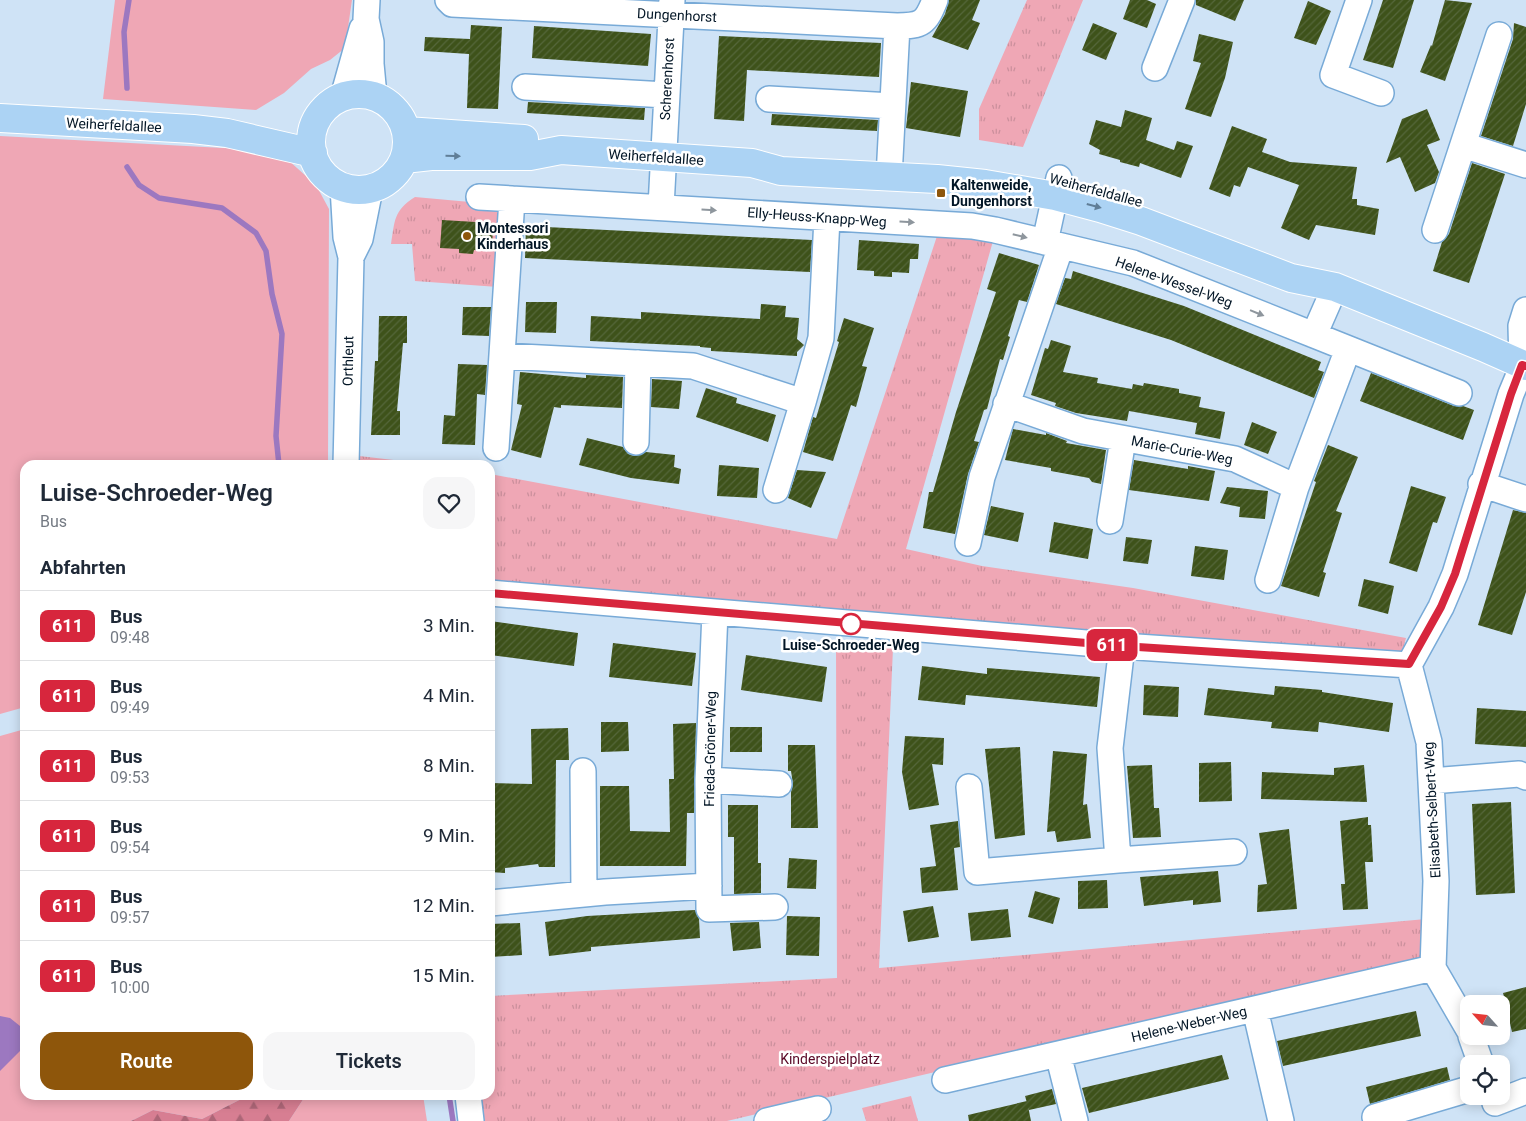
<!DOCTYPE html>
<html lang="de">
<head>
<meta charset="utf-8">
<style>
  :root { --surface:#fff; --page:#f6f6f7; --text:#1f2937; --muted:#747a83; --line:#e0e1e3; --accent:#8e560b }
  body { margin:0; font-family:Roboto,sans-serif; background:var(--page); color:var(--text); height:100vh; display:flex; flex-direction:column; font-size:19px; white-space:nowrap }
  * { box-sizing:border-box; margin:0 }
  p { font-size:16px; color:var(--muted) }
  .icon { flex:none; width:28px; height:28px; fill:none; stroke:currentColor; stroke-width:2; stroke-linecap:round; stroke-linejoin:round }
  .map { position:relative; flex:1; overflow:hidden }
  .drawer { position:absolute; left:20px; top:460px; width:475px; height:640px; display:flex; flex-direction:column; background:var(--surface); border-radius:15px; box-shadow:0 2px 12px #0003 }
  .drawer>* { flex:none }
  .badge { padding:0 10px; border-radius:8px; font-size:18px; line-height:32px }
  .needle { width:32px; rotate:297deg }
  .buttons { position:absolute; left:1460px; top:995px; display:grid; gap:10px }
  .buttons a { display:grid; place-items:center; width:50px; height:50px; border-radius:10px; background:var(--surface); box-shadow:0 2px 12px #0003; font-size:25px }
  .map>.badge { position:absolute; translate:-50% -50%; box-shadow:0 0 0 2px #fff }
  h2 { padding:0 20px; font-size:19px; line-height:45px }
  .round { display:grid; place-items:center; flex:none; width:52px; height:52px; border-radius:15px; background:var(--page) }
  .overview { display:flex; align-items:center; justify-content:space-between; height:85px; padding:0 20px }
  h1 { font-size:24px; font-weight:600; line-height:38px }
  .button { display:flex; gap:10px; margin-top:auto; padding:10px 20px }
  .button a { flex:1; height:58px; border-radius:15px; background:var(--accent); color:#fff; font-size:20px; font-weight:600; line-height:58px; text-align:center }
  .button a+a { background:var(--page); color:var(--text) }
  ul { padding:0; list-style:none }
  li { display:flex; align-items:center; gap:15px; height:70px; padding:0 20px; border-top:1px solid var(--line) }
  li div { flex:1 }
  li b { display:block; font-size:19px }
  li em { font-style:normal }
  li .badge { min-width:55px; font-weight:700; text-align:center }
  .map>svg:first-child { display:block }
  .grass { fill:#efa7b5 }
  .forest { fill:url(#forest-firs) }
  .park { fill:url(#park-tufts) }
  .water { fill:#9c78c0 }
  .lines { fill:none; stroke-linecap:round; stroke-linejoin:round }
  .stream { stroke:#9c78c0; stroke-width:5.5 }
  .building { fill:url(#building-hatch) }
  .minor-casing { stroke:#78aad7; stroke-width:28 }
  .major-casing { stroke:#fff; stroke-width:30 }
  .minor { stroke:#fff; stroke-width:25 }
  .major { stroke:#acd3f4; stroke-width:28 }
  .oneway { fill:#607e97 }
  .oneway2 { fill:#8e969d }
  .line-casing { stroke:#fff; stroke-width:11 }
  .line { stroke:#d7263d; stroke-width:8 }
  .poi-dot { fill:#8e560b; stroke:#fff; stroke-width:2 }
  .stop-dot { fill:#fff; stroke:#d7263d; stroke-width:2.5 }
  .labels { text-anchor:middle; stroke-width:5; stroke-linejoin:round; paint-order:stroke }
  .street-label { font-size:14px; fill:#031626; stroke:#fff }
  .poi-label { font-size:14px; font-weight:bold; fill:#031626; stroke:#fff; text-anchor:start }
  .stop-label { font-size:14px; font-weight:bold; fill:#031626; stroke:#fff }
  .park-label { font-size:14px; fill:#5a0826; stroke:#fff }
</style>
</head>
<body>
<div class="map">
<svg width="1526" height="1121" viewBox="0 0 1526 1121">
  <defs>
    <pattern id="forest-firs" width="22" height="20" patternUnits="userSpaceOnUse" patternTransform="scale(1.25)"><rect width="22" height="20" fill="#d77e92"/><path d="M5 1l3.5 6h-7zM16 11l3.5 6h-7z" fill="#ac6677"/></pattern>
    <pattern id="park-tufts" width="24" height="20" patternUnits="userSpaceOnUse" patternTransform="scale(1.25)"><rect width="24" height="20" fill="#efa7b5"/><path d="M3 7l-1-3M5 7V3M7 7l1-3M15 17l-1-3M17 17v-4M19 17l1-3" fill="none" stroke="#cb8f9c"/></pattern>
    <pattern id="building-hatch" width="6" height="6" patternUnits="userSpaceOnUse" patternTransform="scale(1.25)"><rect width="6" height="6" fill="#3e521a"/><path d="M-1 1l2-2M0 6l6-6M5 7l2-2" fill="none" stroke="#55673b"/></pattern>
  </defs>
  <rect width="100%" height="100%" fill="#cfe3f6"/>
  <path class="grass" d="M115,0H352L345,48L330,60L311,69L284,93L256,110L103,99Z
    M0,136L278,151L316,185L329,209L328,465H25V707L0,714Z
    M25,729V1095H249L202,1119L153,1110L131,1121H0V736Z
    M306,1095H423L427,1121H289Z"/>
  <path class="forest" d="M249,1095H306L289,1121H131L153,1110L202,1119Z"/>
  <path class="park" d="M1027,0H1083L1023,147L979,140V109Z
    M415,197L503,205L498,287L415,281L412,244H391C395,221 393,211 415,197Z
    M939,230L993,241L906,549L982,566L1133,588L1406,638L1401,656L708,602L490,580V474L837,539Z
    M359,456L437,465H438H359Z
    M836,645L893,648L879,968L1426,919L1423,947L1420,958L727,1121H480L476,1095H490V996L837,978Z
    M911,1096L918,1121H866L862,1108Z"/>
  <path class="water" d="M0,1016L10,1018L25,1030V1046L0,1071Z"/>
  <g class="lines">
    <path class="stream" d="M127,88L124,32L129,0
      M127,167L139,185L159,198L222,208L256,233L266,251L272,294L282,334L276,436L279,465
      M449,1095L453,1121"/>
  </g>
  <path class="building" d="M949,0H980L972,20L980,23L968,50L932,37L945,14Z
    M1130,0H1147L1156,4L1147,28L1123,19Z
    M1196,0H1244L1235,21L1196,5Z
    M1383,0H1414L1393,68L1363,60Z
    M1445,0L1472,3L1445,81L1420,72L1431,45L1432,46Z
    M1308,1L1331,11L1316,45L1294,38Z
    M1093,23L1117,33L1106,60L1082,50Z
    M1514,23L1526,27V104L1513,146L1481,136L1513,39Z
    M471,25L502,27L498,109L467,108L469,54L424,51L425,37L470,39Z
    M534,26L651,34L648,66L532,58Z
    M1199,34L1233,42L1225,78L1211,117L1185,109L1201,63L1193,61Z
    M719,36L881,43L879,77L747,70L744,121L714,119Z
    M911,82L968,91L960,137L906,128Z
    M528,102L645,108L644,120L527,113Z
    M1427,109L1440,140L1427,145L1439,172L1435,183L1415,192L1400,157L1386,163L1402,119Z
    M1125,110L1152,118L1146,140L1174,150L1177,141L1193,146L1181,178L1140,163L1139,167L1120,162V160L1099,154L1100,150L1089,144L1096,120L1121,127Z
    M772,114L878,120L877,131L771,125Z
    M1232,126L1267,139L1262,152L1290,162L1357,167L1352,199H1357V205L1379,209L1375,235L1316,225L1309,240L1281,228L1299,185L1248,167L1240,187L1234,185L1230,197L1209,189Z
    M1472,163L1505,174L1469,283L1433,271L1442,242L1449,234Z
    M442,220L493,223L492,251L474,250L473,254L459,253V249L440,248Z
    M526,226L812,240L810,272L525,258Z
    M859,240L919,244L918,259H910L909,273L892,272V277L874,276V271L857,270Z
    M999,253L1039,265L1027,302L1019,300L1008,336L1010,337L1003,360L1000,359L987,409L984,410L974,441L979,442L968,474L955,534L923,528L929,492H933L956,412L996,292L987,289Z
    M1073,271L1184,306L1321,362L1318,370L1324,372L1314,398L1171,340L1056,304L1065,278L1071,279Z
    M526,302H557L556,333L525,332Z
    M761,304L786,306L785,317L799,318L797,339L804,345L797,352V356L711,351V348L700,347V346L590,341L591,316L641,319V312L760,319Z
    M463,307H491L489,336L462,335Z
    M379,316H407V343H403L397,411H400V435H371L375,361H378Z
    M844,318L874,328L862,366L867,367L856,407L851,405L833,461L803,452L813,417L816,418L839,342L837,341Z
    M1051,340L1071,346L1063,372L1098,378L1097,383L1132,389L1133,384L1143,386L1144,383L1179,389V393L1201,397L1199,407L1225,412L1220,439L1195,434L1197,423L1129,411L1127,421L1076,413L1055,406L1056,403L1031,395L1045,348L1048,349Z
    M458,364L487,365L485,395L477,394L475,445L442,444L444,415L455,416Z
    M520,372L586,378V375L623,377L622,408L561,405V408L554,407L541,458L511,450L522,405L517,404Z
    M1371,373L1454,406H1463L1474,410L1463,440L1360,401Z
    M652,379L682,381L679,409L651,407Z
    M706,388L737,398L736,403L776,415L768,442L696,417Z
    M1252,422L1277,432L1268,454L1244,445Z
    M1013,429L1046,435V433L1067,441L1066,443L1106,450L1101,484L1092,482L1089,478L1051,471V468L1005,460Z
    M587,438L623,447L628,454L635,456L646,452L675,455L674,467L681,469L679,484L631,478L579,465Z
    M1328,445L1358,457L1336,511L1342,513L1323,572L1326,573L1319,597L1281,586L1316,482L1314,481Z
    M1134,460L1188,469V466L1215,471L1209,501L1129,490Z
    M719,465L759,468L757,498L717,496Z
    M797,470L826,472L811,508L788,498Z
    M1411,486L1446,497L1437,523L1433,522L1417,572L1389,563Z
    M1227,487L1268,491L1265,519L1239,517L1240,507L1220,503Z
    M991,506L1024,513L1018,542L984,535Z
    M1513,510L1526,513V592L1512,635L1478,625Z
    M1054,522L1093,529L1088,559L1049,552Z
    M1126,537L1152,540L1148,564L1123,561Z
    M1195,546L1228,550L1224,580L1191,576Z
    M1364,579L1394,586L1388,614L1358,606Z
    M490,621L578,633L574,666L490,655Z
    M613,643L696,653L692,686L609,677Z
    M746,655L827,667L822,702L741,690Z
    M922,666L987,674V668L1100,677L1097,707L966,695L965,705L918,700Z
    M1144,685L1179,687L1178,717L1143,715Z
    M1275,686L1322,690V692L1393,703L1389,732L1319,722L1318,732L1271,728L1272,722L1204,715L1208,688L1274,695Z
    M1477,708L1526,711V747L1475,744Z
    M601,722H628L629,751L601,752Z
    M696,723L694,813H687L686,866H600V786H629L630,831L670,832L669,779H674L673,724Z
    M730,727H762V752H730Z
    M568,728L569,760H556L555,867H539L538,864L505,868V873L490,872V783L532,784L531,729Z
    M905,736L944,738L943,765L932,764L939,805L909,810L902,772Z
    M788,745H815L818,828H791V792L793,784L791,771H788Z
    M1020,747L1025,835L995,839L985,749Z
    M1053,751L1087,754L1083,805L1087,804L1091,838L1057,842L1055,831L1047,832Z
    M1231,762L1232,801L1199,802V763Z
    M1152,765L1154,808H1159L1161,837L1133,838L1127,766Z
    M1364,765L1367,802L1261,799L1262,772L1334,775V768Z
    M1511,802L1515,893L1476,895L1472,804Z
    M728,805H758V863H761V893L734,894V837H728Z
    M1368,817V825H1371L1373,862H1365L1368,909L1343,910L1341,884H1345L1340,821Z
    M958,821L960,847L954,848L958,890L922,893L920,868L936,866L930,825Z
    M1289,829L1297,909L1257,912L1258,885L1267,884L1259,833Z
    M789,858L817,860L816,889L787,888Z
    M1218,871L1221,902L1193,905V900L1144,906L1140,877Z
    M1107,880L1108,908L1078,909V881Z
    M1035,891L1060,898L1053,924L1028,917Z
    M933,906L939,937L908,942L903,911Z
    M1008,909L1011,937L971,941L968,913Z
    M695,910L699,919L700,938L591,947V951L549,956L545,922L587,916Z
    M787,916L820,917L819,956L786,955Z
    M759,922L761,948L733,951L730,923Z
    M520,923L522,955L490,957V924Z
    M1526,987V1029L1512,1032L1503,993Z
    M1416,1011L1421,1036L1283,1066L1277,1041Z
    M1222,1055L1229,1079L1089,1113L1082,1088Z
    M1447,1067L1450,1080L1370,1104L1366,1087Z
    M1052,1089L1056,1104L1029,1110L1025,1096Z
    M1027,1101L1031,1121H969L968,1115Z"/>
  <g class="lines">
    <g class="minor-casing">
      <path id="minor" d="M367,0L366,19L371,42V64L374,96
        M448,0L452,4L897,26L889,177
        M1359,0L1333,75L1381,93
        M897,26C922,26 926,23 935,0
        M1155,68L1182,0
        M525,87L666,95
        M343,97L362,29
        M769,99L892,106
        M1463,145L1526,165
        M343,187L346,237L351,257L346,465
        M479,197L972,226L995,230L1133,263L1314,335
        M661,207L672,0
        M1435,230L1499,35
        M1045,242L1059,178
        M351,257L360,239L370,189
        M1335,287L1314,335L1459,393
        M502,356L693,366L803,402L821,338L827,218
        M1522,365L1521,326L1526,310
        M1006,404L1083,431L1235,459L1296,487
        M636,442L638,363
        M496,448L512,199
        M1481,484L1526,499
        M776,490L803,402
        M1110,521L1123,439
        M968,543L982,477L1061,246
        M1268,580L1296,487L1348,349
        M490,593L1122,646L1409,665
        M715,612L708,780L709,909L775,907
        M583,771L584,894
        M708,780L779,784
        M1431,781L1519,774L1526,777
        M969,787L977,872L1118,860L1110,748L1122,646
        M1118,860L1234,852
        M490,903L605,892L709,886
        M1255,1009L1281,1121
        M1469,1030L1433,968L1436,881L1429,742L1409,665L1441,607L1455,574L1511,394L1526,358
        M1471,1036L1481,1064
        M1058,1054L1075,1121
        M945,1080L1433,968
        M468,1095L471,1121
        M1495,1103L1526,1091
        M1375,1117L1469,1089
        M767,1121L818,1109"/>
    </g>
    <g class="major-casing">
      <path id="major" d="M311 142a48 48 0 1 1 96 0a48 48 0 1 1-96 0Z
        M0,118L193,129L227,133L313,153
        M406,131L524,139
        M404,159L431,156H530L561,150L752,163L781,171L937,179L985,184L1055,196L1100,208L1141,221L1291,278L1335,287L1483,347L1526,366"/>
    </g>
    <use href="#minor" class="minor"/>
    <use href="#major" class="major"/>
  </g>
  <defs><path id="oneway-solid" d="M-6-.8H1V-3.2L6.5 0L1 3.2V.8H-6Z" transform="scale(1.25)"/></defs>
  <g class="oneway">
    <use href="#oneway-solid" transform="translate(453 156) rotate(2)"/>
    <use href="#oneway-solid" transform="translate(1094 206) rotate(15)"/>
  </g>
  <g class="oneway2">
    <use href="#oneway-solid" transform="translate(709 210) rotate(4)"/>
    <use href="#oneway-solid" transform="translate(907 222) rotate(3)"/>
    <use href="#oneway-solid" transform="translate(1020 236) rotate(14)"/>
    <use href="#oneway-solid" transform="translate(1257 313) rotate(22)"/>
  </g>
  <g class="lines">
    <g class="line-casing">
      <path id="line" d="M490,593L1122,646L1409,664L1441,607L1455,574L1511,394L1522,365L1526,366"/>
    </g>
    <use href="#line" class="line"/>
  </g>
  <g class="poi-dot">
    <rect x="936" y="188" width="10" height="10" rx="2.5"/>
    <circle cx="467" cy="236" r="5"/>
  </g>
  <circle class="stop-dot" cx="851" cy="624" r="10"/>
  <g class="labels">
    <g class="street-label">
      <text transform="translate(677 15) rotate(3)" y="5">Dungenhorst</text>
      <text transform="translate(667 79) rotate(-87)" y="5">Scherenhorst</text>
      <text transform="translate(114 125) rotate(3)" y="5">Weiherfeldallee</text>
      <text transform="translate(656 157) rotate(4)" y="5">Weiherfeldallee</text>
      <text transform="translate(1096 190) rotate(15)" y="5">Weiherfeldallee</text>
      <text transform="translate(817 217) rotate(4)" y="5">Elly-Heuss-Knapp-Weg</text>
      <text transform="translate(1174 282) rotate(20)" y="5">Helene-Wessel-Weg</text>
      <text transform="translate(348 361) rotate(-89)" y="5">Orthleut</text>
      <text transform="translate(1182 450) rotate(11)" y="5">Marie-Curie-Weg</text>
      <text transform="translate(710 749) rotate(-89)" y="5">Frieda-Gröner-Weg</text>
      <text transform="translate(1432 810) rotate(-93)" y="5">Elisabeth-Selbert-Weg</text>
      <text transform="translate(1189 1024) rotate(-13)" y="5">Helene-Weber-Weg</text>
    </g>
    <g class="poi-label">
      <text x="951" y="190">Kaltenweide,<tspan x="951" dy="16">Dungenhorst</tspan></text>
      <text x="477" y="233">Montessori<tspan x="477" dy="16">Kinderhaus</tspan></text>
    </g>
    <g class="stop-label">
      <text x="851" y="650">Luise-Schroeder-Weg</text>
    </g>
    <g class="park-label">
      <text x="830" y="1064">Kinderspielplatz</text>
    </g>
  </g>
</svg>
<div class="buttons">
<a><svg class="needle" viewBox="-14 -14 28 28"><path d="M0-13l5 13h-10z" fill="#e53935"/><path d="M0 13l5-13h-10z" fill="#747a83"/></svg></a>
<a><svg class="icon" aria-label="locate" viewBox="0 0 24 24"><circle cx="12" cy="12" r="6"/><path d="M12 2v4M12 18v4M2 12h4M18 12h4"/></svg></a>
</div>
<b class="badge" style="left:1112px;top:645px;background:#d7263d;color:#fff">611</b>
<section class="drawer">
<div class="overview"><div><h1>Luise-Schroeder-Weg</h1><p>Bus</p></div><a class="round"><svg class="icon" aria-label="heart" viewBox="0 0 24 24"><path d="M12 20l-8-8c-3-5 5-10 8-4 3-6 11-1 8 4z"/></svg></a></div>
<h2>Abfahrten</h2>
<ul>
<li><span class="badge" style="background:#d7263d;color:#fff">611</span><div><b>Bus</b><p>09:48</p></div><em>3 Min.</em></li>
<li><span class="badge" style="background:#d7263d;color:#fff">611</span><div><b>Bus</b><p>09:49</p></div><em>4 Min.</em></li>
<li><span class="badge" style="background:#d7263d;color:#fff">611</span><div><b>Bus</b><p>09:53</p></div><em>8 Min.</em></li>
<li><span class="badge" style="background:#d7263d;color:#fff">611</span><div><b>Bus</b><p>09:54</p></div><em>9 Min.</em></li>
<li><span class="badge" style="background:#d7263d;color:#fff">611</span><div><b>Bus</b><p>09:57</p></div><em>12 Min.</em></li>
<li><span class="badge" style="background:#d7263d;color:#fff">611</span><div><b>Bus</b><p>10:00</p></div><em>15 Min.</em></li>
</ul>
<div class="button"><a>Route</a><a>Tickets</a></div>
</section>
</div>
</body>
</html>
